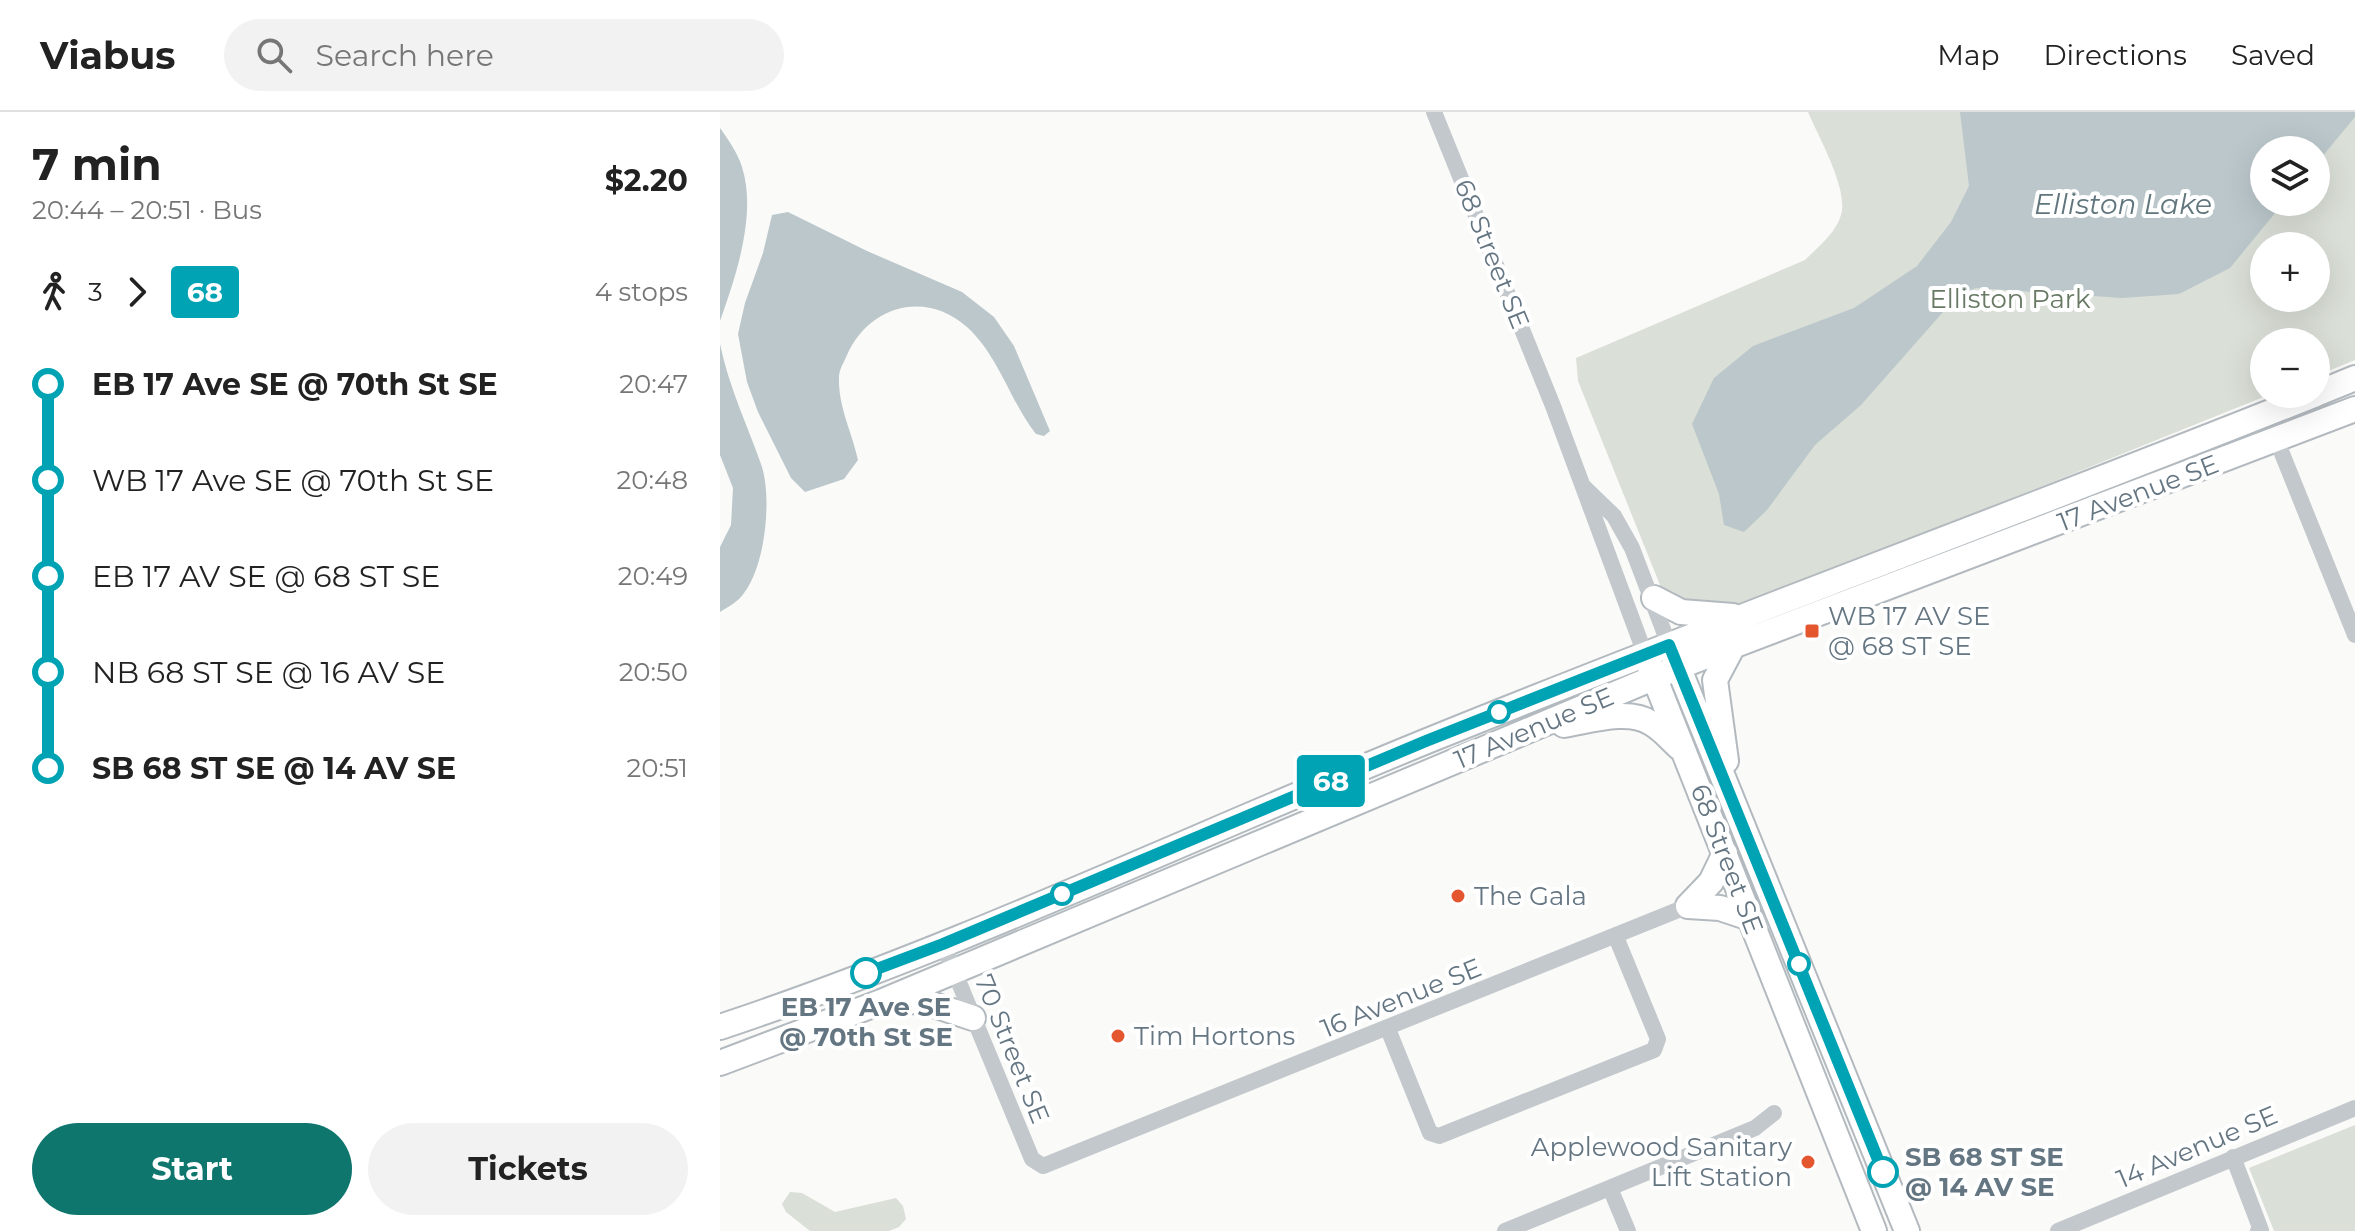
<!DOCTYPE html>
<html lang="en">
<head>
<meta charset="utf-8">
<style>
  :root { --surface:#fff; --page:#f2f2f2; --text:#222; --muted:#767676; --line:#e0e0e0; --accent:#0f766e }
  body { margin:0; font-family:Montserrat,sans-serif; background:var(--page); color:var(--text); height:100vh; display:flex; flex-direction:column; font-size:30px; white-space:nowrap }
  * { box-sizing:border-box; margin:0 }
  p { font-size:26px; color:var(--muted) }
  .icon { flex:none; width:44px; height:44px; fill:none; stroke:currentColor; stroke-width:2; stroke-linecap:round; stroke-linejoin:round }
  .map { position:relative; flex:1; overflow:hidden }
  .drawer { display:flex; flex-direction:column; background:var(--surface); width:720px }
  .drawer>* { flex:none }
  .badge { padding:0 16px; border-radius:6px; font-size:28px; line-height:52px }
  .tools { position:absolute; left:1530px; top:24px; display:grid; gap:16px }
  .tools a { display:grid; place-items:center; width:80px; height:80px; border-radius:50%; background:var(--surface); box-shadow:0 8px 32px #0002; font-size:40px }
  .map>.badge { position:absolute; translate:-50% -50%; box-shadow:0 0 0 4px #fff }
  .legs { display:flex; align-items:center; gap:12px; height:88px; padding:0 32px; font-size:26px }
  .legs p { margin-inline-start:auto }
  .overview { display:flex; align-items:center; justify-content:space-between; height:136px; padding:0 32px }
  h1 { font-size:44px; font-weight:700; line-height:60px }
  .action { display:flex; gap:16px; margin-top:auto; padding:16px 32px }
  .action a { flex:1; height:92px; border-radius:48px; background:var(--accent); color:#fff; font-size:32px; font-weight:700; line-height:92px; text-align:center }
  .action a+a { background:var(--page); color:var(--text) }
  ul { padding:0 32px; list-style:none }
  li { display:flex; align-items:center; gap:28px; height:96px; font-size:30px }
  li i { display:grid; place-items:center; width:12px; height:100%; margin:0 10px; background:currentColor }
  li i::after { content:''; width:20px; height:20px; margin:-10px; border:6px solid; border-radius:50%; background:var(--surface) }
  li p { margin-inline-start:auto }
  li:first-child i { background:linear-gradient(#0000 50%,currentColor 0) }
  li:last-child i { background:linear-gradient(currentColor 50%,#0000 0) }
  header { display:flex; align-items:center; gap:48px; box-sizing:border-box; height:112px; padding:0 40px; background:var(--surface); border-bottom:2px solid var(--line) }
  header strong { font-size:38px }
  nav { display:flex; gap:44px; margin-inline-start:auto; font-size:28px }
  .search { width:560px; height:72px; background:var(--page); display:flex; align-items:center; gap:20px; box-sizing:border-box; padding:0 28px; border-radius:44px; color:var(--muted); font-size:30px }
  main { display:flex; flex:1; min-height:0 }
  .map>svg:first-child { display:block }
  .green { fill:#dadfd7; fill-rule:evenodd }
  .water { fill:#bbc7cb }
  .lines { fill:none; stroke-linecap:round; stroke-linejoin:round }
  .secondary-casing { stroke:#b3babf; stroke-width:28 }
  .minor { stroke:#c3c8cc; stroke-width:16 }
  .secondary { stroke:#fff; stroke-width:24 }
  .line-1-casing { stroke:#fff; stroke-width:18 }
  .line-1 { stroke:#00a3b4; stroke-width:12 }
  .poi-dot { fill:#e4572e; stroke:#fff; stroke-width:3 }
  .stop-1-dot { fill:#fff; stroke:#00a3b4; stroke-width:4 }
  .labels { text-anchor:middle; stroke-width:8; stroke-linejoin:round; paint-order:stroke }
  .street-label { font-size:26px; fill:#657683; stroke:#fff }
  .park-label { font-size:26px; fill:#687a64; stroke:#fff }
  .poi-label { font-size:26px; fill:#657683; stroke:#fff; text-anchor:start }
  .stop-label { font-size:26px; font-weight:bold; fill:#657683; stroke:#fff }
  .water-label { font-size:28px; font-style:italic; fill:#60757c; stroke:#fff }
</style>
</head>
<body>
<header>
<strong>Viabus</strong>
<div class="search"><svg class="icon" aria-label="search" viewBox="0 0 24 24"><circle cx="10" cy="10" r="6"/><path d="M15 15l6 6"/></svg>Search here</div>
<nav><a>Map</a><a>Directions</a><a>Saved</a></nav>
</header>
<main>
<section class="drawer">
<div class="overview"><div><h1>7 min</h1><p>20:44 – 20:51 · Bus</p></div><b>$2.20</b></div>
<div class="legs"><svg class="icon" aria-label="walk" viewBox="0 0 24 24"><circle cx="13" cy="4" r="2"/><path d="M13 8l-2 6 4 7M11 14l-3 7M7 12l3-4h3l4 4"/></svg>3<svg class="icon" aria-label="forward" viewBox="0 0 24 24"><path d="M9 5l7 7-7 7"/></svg><b class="badge" style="background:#00a3b4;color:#fff">68</b><p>4 stops</p></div>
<ul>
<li><i style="color:#00a3b4"></i><b>EB 17 Ave SE @ 70th St SE</b><p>20:47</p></li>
<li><i style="color:#00a3b4"></i><span>WB 17 Ave SE @ 70th St SE</span><p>20:48</p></li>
<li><i style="color:#00a3b4"></i><span>EB 17 AV SE @ 68 ST SE</span><p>20:49</p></li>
<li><i style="color:#00a3b4"></i><span>NB 68 ST SE @ 16 AV SE</span><p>20:50</p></li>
<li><i style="color:#00a3b4"></i><b>SB 68 ST SE @ 14 AV SE</b><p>20:51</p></li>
</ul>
<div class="action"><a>Start</a><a>Tickets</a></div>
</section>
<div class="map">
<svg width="1635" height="1119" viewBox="0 0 1635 1119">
  <rect width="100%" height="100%" fill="#fafaf8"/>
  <path class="green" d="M1088,0H1635V248L1596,264V230H1544V282H1551L1042,487L994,498L944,483L858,269L856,246L1085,148C1098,135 1116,121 1121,103C1129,78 1098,24 1088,0ZM1544,38H1596V90H1544ZM1544,134H1596V186H1544Z
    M1635,1013V1119H1554L1529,1056Z
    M70,1080L82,1081L115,1100L176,1086L183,1094L186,1107L179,1115L169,1119H90L66,1100L62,1092Z"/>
  <path class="water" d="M1240,0H1635V5L1596,52V38H1544V90H1564L1510,156L1459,182L1402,186L1256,176L1238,183L1141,293L1095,333L1047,398L1024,420L1004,413L999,382L972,312L994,266L1033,234L1134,196L1197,154L1231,110L1249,74Z
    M0,16C8,27 18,42 22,55C37,102 16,164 0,209Z
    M68,100L147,139L242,180L274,205L294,234L330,319L324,324L316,322C290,289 279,244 247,215C206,178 149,193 127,243C124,250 119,258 119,265C118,295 132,320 138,348L124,367L85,380L71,366L38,300L27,270L18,222L25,191L43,141L52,103Z
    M0,232C9,276 28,314 42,355C52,388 45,454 24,481C19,489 8,495 0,500V435L11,413L13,376L0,343Z"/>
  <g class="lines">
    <g class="secondary-casing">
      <path id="secondary" d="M1596,282L1635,266
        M934,486L961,500L1013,504
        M953,542L1187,1119
        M929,552L1154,1119
        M844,613C869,609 908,596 931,611C942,617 951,628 960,636
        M1006,649L995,568L1013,534
        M968,794L991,770L1005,741
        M968,794L1000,796L1030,806
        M172,890L202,889L253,906
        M0,915C243,834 475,723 712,627C1005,508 1302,400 1596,282
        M0,951L161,890L976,548L1635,297"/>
    </g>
    <path class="minor" d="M714,0L833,294L925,542
      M1557,329L1635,523
      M864,375L894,404L912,436L949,533
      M223,832L312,1047L323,1054L968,794
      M668,917L710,1021L719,1024L934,938L938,927L896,825
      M1513,1045L1541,1118L1538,1119
      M890,1076L908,1119
      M785,1119L1035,1016L1054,1001
      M1338,1119L1635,996"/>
    <use href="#secondary" class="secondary"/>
  </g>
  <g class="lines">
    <g class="line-1-casing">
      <path id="line-1" d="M146,861L223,832L706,629L949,533L1163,1060"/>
    </g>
    <use href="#line-1" class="line-1"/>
  </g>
  <g class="poi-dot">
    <rect x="1084" y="511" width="16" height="16" rx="4"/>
    <circle cx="738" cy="784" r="8"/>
    <circle cx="398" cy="924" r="8"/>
    <circle cx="1088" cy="1050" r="8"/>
  </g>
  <g class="stop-1-dot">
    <circle cx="779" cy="600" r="10"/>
    <circle cx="342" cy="782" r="10"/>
    <circle cx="1079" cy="852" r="10"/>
    <circle cx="146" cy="861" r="14"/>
    <circle cx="1163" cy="1060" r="14"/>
  </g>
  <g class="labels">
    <g class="street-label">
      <text transform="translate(772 142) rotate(68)" y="9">68 Street SE</text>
      <text transform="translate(1418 381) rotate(-21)" y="9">17 Avenue SE</text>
      <text transform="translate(814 616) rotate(-23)" y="9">17 Avenue SE</text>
      <text transform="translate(1007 747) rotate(69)" y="9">68 Street SE</text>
      <text transform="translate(681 886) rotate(-22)" y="9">16 Avenue SE</text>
      <text transform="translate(292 937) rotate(68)" y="9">70 Street SE</text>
      <text transform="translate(1477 1035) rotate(-23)" y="9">14 Avenue SE</text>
    </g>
    <g class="park-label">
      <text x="1290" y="196">Elliston Park</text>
    </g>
    <g class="poi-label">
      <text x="1108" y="513">WB 17 AV SE<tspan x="1108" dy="30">@ 68 ST SE</tspan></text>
      <text x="754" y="793">The Gala</text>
      <text x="414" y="933">Tim Hortons</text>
      <text x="1072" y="1044" text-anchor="end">Applewood Sanitary<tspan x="1072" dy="30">Lift Station</tspan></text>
    </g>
    <g class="stop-label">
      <text x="146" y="904">EB 17 Ave SE<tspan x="146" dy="30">@ 70th St SE</tspan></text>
      <text x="1185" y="1054" text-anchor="start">SB 68 ST SE<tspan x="1185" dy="30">@ 14 AV SE</tspan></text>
    </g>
    <g class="water-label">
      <text x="1403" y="102">Elliston Lake</text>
    </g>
  </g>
</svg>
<div class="tools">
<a><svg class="icon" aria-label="layers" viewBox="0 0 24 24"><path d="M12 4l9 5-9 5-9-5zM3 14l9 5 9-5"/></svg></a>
<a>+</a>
<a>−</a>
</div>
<b class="badge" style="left:611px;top:669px;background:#00a3b4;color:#fff">68</b>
</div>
</main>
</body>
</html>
